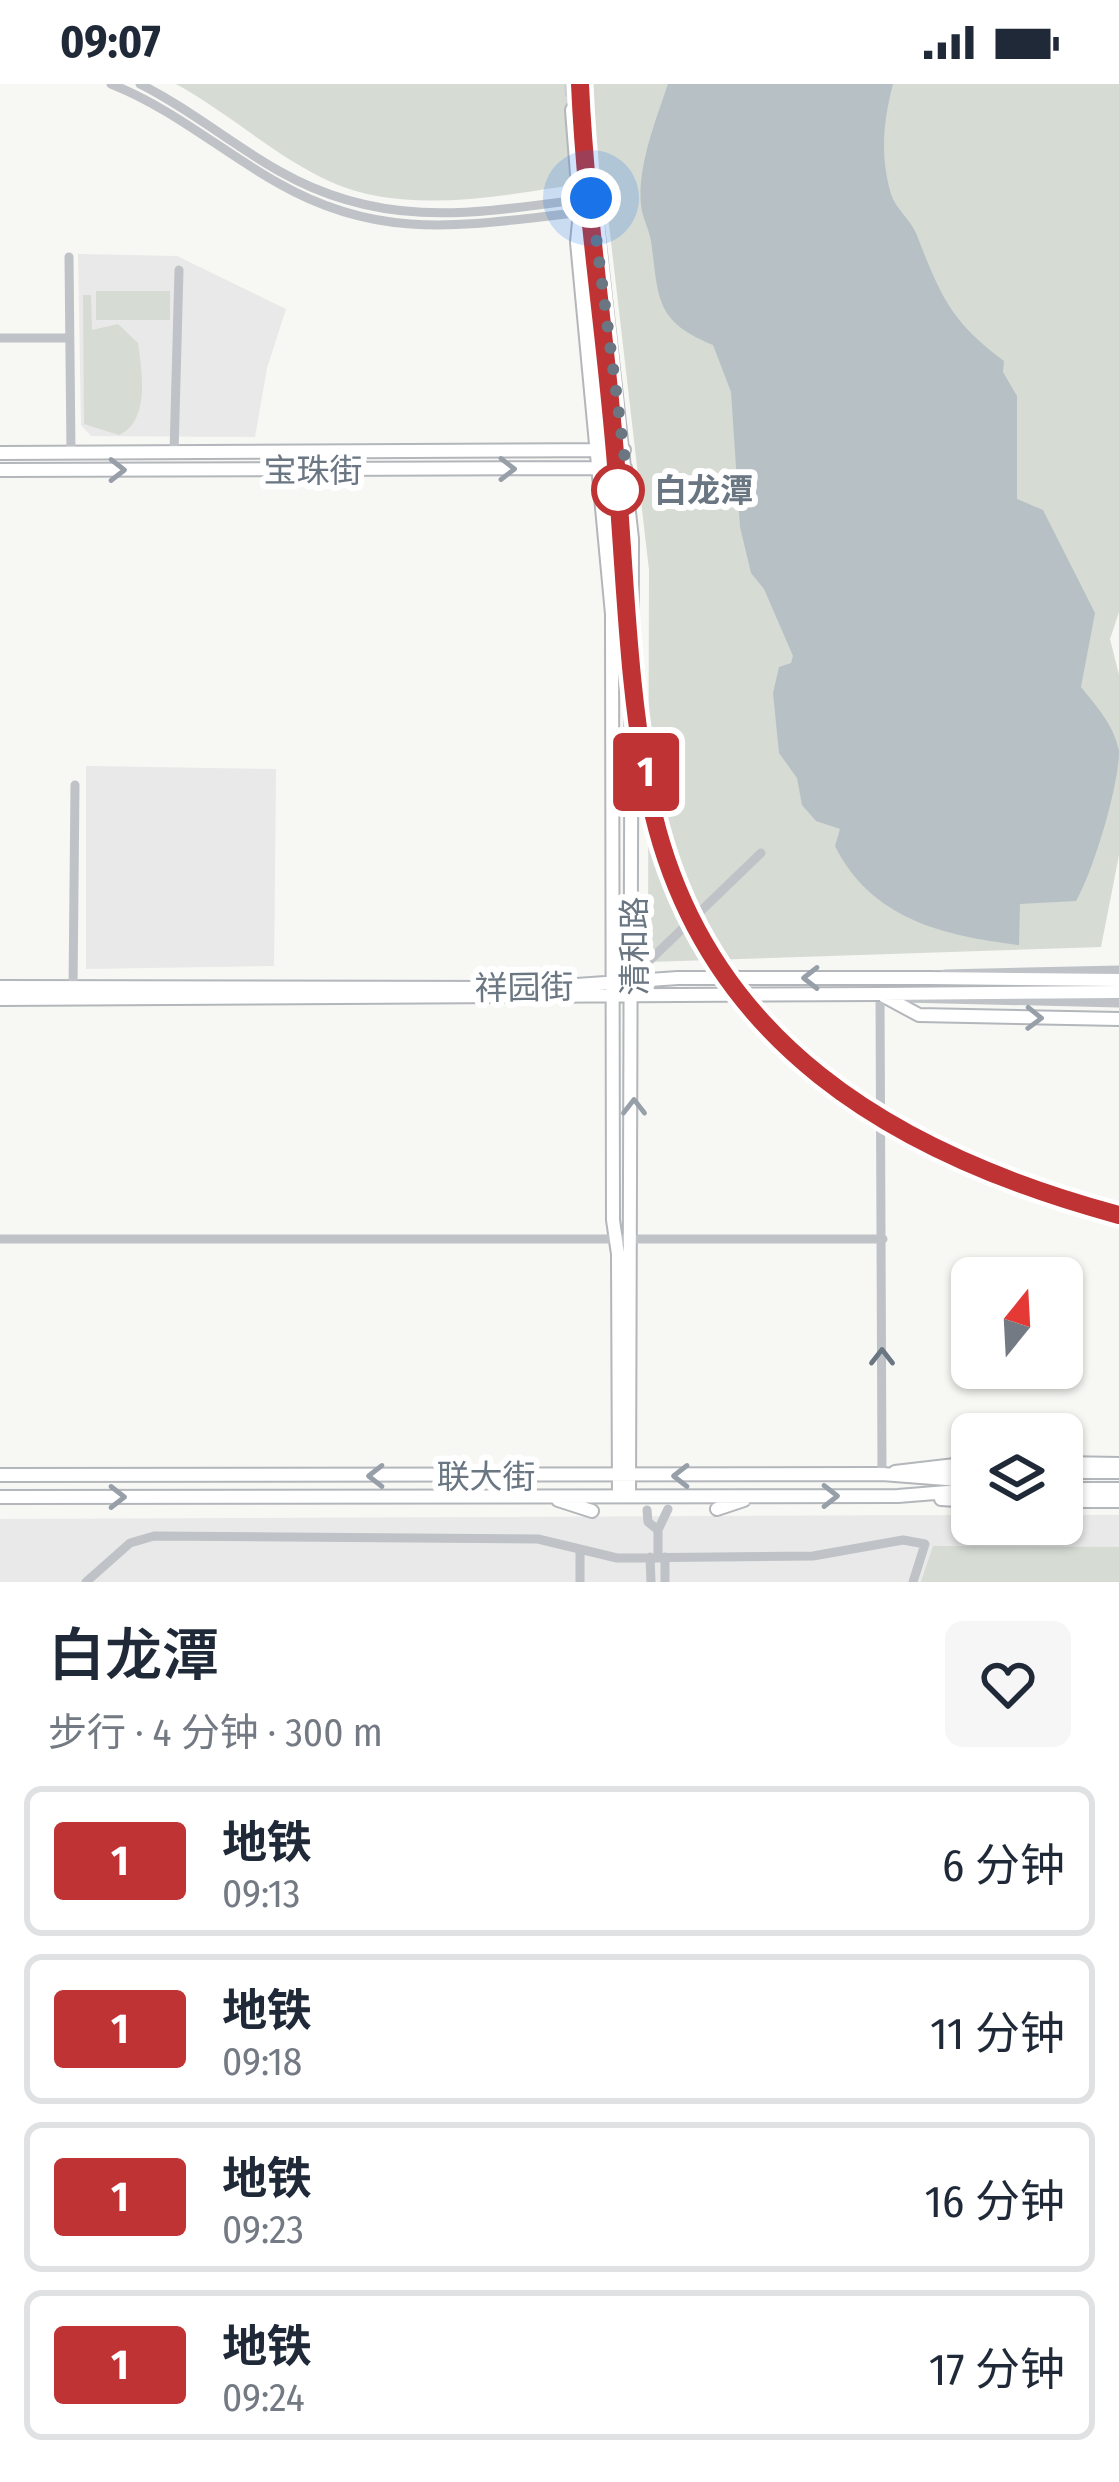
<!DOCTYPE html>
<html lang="zh">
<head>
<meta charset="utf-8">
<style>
  :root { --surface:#fff; --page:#f6f6f7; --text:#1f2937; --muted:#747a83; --line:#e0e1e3 }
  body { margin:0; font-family:"Fira Sans Condensed","Noto Sans SC",sans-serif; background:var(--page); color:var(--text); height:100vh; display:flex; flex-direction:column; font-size:45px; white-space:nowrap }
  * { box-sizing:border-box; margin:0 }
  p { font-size:39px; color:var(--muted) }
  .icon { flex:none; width:66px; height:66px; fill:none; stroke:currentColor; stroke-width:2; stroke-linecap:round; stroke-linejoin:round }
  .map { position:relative; height:1498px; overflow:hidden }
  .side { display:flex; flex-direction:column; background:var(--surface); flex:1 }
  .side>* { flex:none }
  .badge { padding:0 24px; border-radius:9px; font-size:42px; line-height:78px }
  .needle { width:78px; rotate:18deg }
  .fabs { position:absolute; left:951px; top:1173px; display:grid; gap:24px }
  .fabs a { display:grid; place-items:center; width:132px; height:132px; border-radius:18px; background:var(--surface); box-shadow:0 3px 9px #0004; font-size:60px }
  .you { position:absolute; width:60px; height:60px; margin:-30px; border:9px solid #fff; border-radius:50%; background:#1a73e8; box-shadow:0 0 0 18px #1a73e833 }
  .map>.badge { position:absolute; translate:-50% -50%; box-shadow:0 0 0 6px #fff }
  .round { display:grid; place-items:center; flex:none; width:126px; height:126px; border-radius:18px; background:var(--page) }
  .headline { display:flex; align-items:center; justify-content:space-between; height:204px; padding:0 48px }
  h1 { font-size:57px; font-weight:600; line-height:90px }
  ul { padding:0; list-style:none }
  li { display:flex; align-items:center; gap:36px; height:150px; margin:0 24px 18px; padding:0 24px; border:6px solid var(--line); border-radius:18px }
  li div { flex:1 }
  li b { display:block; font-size:45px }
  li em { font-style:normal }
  li .badge { min-width:132px; font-weight:700; text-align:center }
  .status { display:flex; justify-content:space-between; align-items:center; height:84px; padding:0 60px; background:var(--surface); direction:ltr }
  .status svg { height:33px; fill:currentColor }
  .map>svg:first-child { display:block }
  .built { fill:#e8e9e8 }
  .green { fill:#d6dbd4 }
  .water { fill:#b7c1c5 }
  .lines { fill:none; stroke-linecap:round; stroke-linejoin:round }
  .major-tunnel { stroke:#cdd0d2; stroke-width:12; stroke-dasharray:12 6; stroke-linecap:butt }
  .major-casing { stroke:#b3b6ba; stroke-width:16 }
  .minor { stroke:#bfc2c6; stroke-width:9 }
  .major { stroke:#fff; stroke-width:12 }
  .major-bridge-casing { stroke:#b3b6ba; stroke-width:16; stroke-linecap:butt }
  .major-bridge { stroke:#fff; stroke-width:12 }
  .oneway { stroke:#979fa8 }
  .oneway2 { stroke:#6a7682 }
  .line-casing { stroke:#fff; stroke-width:27 }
  .line { stroke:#bf3334; stroke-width:18 }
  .walk { stroke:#6a7682; stroke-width:12; stroke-dasharray:0 21.6 }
  .stop-dot { fill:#fff; stroke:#bf3334; stroke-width:6 }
  .labels { text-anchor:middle; stroke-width:12; stroke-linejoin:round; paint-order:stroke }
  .street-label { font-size:33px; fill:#6a7682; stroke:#fff }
  .stop-label { font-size:33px; font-weight:bold; fill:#6a7682; stroke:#fff; text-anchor:start }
</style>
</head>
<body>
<div class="status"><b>09:07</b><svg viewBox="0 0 49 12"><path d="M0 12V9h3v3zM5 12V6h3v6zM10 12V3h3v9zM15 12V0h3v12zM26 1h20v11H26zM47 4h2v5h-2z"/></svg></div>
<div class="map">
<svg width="1119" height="1498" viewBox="0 0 1119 1498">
  <rect width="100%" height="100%" fill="#f7f7f4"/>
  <path class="built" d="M78,170L177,172L286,225L267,284L255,353L91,352L81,341Z
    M86,682L276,685L274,882L86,885Z
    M972,1431V1440H1062V1431H1119V1498H0V1435Z"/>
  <path class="green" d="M176,0H1119V528L1110,555L1119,591V771L1101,863L648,878L649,486L604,97C518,107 414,135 331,98C276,73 229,29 176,0Z
    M170,207V236H96V207Z
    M83,211H91L92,246L118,240L138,259C142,288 150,337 119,351L84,340Z
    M933,1462L1119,1463V1498H921Z"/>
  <path class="water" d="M668,0H893C883,38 880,72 891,110C895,124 910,135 916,149C940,210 949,236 1004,277L1003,288L1017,312V415L1043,426L1095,529L1081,603C1097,623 1114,641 1119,667C1119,702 1093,788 1076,817L1020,820L1019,861C944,852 871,835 835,762L840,745L816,737L802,721L797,694L779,669L773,609L779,583L791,579L793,572L764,505L751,489L740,443L731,308L713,261C654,237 659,214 651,157C649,145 642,133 641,121C637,84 656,35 668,0Z"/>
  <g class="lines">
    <path class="major-tunnel" d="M570,0L572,26
      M583,0L584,26"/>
    <g class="major-casing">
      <path id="major" d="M572,26L580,128L577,158L612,530L613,1136L618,1170L619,1412
        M584,26L632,455L629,1412
        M0,369L624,366
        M0,386L625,384
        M928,894L1119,896
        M0,903L533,904L678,894
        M880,910L919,931L1119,935
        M880,910L1119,908
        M0,915L679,911
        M1062,1379L1119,1380
        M895,1388L972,1379
        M925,1388L972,1387
        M1062,1388H1119
        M0,1391L882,1390L972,1397
        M1062,1405H1119
        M0,1413L898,1412L972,1406
        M941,1415L972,1417
        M558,1416L592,1427
        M1062,1417H1119
        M717,1425L744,1416"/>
    </g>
    <path class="minor" d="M111,0C174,25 221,67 278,99C384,160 470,140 585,128
      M140,0C190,25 231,60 279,87C384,147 477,129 591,114
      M69,173L71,369
      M0,254H70
      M174,369L179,186
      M648,878L761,769
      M945,890L1119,886
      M73,906L75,701
      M880,910L882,1390
      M903,914L1119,919
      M0,1155H883
      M647,1426L648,1438L658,1446
      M580,1466V1498
      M650,1473L651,1498
      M658,1473V1446L668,1425
      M665,1473V1498
      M86,1498L130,1459L154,1452L538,1455L617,1474L813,1472L903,1456L925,1460L913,1498"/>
    <use href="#major" class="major"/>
    <g class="major-bridge-casing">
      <path id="major-bridge" d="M678,894H928
        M679,911L880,910"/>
    </g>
    <use href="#major-bridge" class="major-bridge"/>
  </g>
  <defs><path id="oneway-chevron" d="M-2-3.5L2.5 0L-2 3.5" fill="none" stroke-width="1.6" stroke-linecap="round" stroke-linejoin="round" transform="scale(3)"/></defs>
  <g class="oneway">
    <use href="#oneway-chevron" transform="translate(507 385)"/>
    <use href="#oneway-chevron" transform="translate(117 386)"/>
    <use href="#oneway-chevron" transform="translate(811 894) rotate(180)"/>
    <use href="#oneway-chevron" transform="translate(1034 934) rotate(1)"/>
    <use href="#oneway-chevron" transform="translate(634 1023) rotate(-90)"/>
    <use href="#oneway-chevron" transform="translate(376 1392) rotate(-180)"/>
    <use href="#oneway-chevron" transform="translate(681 1392) rotate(180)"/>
    <use href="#oneway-chevron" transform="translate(830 1412)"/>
    <use href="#oneway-chevron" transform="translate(117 1413)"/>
  </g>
  <use class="oneway2" href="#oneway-chevron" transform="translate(882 1273) rotate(-90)"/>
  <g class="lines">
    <g class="line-casing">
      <path id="line" d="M580,0C586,137 609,271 618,408C626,511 629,613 650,715C701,958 896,1071 1119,1131"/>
    </g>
    <use href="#line" class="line"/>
    <path class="walk" d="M591,114L626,384L618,406"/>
  </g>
  <circle class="stop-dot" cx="618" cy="406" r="24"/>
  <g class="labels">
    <g class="street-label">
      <text x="313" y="398">宝珠街</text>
      <text transform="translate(634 862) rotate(-90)" y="12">清和路</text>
      <text transform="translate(524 903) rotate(-1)" y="12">祥园街</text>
      <text x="486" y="1404">联大街</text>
    </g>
    <g class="stop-label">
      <text x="654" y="418">白龙潭</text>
    </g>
  </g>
</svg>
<div class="fabs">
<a><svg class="needle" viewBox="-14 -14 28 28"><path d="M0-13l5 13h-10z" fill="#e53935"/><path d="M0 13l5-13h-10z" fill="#747a83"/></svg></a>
<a><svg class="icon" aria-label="layers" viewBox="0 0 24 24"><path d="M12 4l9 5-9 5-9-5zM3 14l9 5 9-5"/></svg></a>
</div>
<div class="you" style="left:591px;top:114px"></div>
<b class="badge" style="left:646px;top:688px;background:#bf3334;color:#fff">1</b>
</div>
<section class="side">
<div class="headline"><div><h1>白龙潭</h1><p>步行 · 4 分钟 · 300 m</p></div><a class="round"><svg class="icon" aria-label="heart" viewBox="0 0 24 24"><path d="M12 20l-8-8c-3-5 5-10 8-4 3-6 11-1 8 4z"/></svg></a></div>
<ul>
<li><span class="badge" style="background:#bf3334;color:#fff">1</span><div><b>地铁</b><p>09:13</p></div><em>6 分钟</em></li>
<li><span class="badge" style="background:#bf3334;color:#fff">1</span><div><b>地铁</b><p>09:18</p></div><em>11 分钟</em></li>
<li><span class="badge" style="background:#bf3334;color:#fff">1</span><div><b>地铁</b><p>09:23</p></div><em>16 分钟</em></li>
<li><span class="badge" style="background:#bf3334;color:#fff">1</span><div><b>地铁</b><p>09:24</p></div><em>17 分钟</em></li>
</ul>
</section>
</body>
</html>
